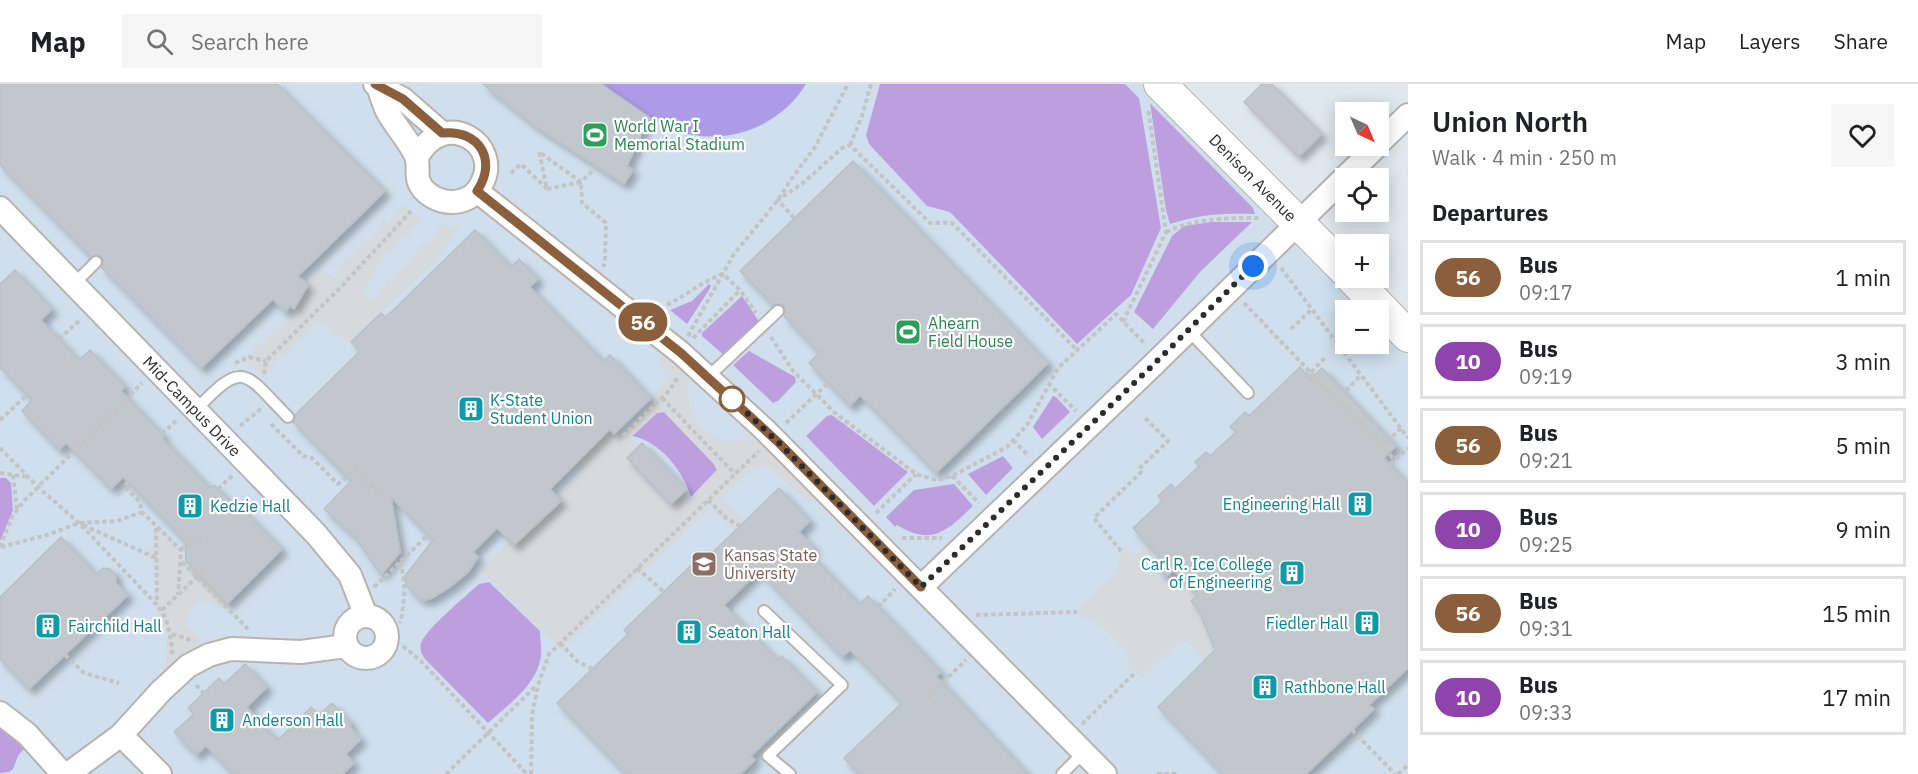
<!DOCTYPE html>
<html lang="en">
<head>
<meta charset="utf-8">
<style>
  :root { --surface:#fff; --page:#f6f6f6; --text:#202124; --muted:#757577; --line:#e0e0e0 }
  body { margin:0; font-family:"IBM Plex Sans",sans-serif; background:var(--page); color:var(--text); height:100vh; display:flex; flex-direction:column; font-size:22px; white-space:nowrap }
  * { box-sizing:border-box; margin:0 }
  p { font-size:20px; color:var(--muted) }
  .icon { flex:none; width:33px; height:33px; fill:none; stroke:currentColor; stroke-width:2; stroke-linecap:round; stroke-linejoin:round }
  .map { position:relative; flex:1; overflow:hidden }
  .details { display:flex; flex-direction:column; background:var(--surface); width:510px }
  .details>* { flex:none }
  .badge { padding:0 12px; border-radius:20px; font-size:21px; line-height:39px }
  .needle { width:39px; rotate:136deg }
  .fabs { position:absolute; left:1335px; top:18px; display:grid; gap:12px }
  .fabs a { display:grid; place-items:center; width:54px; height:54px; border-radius:0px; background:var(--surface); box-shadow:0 3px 15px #0003; font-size:30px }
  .you { position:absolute; width:30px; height:30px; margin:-15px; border:4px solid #fff; border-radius:50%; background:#1a73e8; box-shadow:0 0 0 9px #1a73e833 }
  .map>.badge { position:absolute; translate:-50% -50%; box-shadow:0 0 0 3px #fff }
  h2 { padding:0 24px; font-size:22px; line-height:54px }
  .round { display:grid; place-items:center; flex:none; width:63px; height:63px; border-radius:0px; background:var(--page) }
  .headline { display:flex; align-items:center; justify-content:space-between; height:102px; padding:0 24px }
  h1 { font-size:28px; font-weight:600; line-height:45px }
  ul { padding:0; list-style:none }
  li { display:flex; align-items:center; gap:18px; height:75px; margin:0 12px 9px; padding:0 12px; border:3px solid var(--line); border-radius:0px }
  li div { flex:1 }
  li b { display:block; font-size:22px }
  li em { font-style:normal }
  li .badge { min-width:66px; font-weight:700; text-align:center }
  header { display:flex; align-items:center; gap:36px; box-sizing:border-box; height:84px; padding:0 30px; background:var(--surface); border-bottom:2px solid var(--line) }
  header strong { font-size:28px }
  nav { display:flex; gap:33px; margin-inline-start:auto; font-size:21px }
  .search { width:420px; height:54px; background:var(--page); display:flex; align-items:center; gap:15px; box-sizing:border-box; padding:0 21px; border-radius:0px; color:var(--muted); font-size:22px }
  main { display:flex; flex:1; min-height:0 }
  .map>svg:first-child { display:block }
  .education { fill:#d0dfed }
  .green { fill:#bd9fe0 }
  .pitch { fill:#ad9be7 }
  .plaza { fill:#d6dadd; fill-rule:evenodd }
  .building { fill:#c1c7cc; stroke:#b9c1c8; stroke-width:1.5; filter:url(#shadow) }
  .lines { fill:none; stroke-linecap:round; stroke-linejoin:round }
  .lane-casing { stroke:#b8b3ac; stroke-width:14 }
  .street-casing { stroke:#b8b3ac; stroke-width:26 }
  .secondary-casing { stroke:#b8b3ac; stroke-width:34 }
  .path { stroke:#c4c4c4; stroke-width:4; stroke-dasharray:4.5 3; stroke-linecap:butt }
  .lane { stroke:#fff; stroke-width:10 }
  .street { stroke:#fff; stroke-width:22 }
  .secondary { stroke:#fff; stroke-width:32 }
  .line-casing { stroke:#fff; stroke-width:14 }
  .line { stroke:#8b5e3c; stroke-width:9 }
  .walk { stroke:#2c2c2c; stroke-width:6; stroke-dasharray:0 10.8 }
  .stop-dot { fill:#fff; stroke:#8b5e3c; stroke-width:3 }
  .labels { text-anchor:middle; stroke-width:4.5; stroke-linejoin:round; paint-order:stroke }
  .leisure-label { font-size:16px; fill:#27864d; stroke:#fff; text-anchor:start }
  .street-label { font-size:16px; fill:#2c2c2c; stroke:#fff }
  .culture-label { font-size:16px; fill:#0d838f; stroke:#fff; text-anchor:start }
  .education-label { font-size:16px; fill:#785e54; stroke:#fff; text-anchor:start }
</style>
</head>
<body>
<header>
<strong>Map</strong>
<div class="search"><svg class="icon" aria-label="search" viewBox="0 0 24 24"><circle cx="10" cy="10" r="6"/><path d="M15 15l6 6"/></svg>Search here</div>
<nav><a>Map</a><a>Layers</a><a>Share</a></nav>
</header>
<main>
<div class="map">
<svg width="1408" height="690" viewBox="0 0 1408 690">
  <defs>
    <filter id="shadow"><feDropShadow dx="5.5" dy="5.5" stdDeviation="3" flood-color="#0004"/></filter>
  </defs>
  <rect width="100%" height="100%" fill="#dfe8ed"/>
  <path class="education" d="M0,0H1146L1366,226H1346V260H1378L1379,240L1408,270V690H0Z"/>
  <path class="green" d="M880,0H1125L1139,14L1161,144L1131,211L1077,260L950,128L927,122L869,60L866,51Z
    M1150,19L1253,124L1255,130C1222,129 1202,130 1170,140L1166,126Z
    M1211,138H1252L1200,188L1153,245L1134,228L1172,152L1184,142Z
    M709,200L711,202L709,206L687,240L670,226L692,217Z
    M742,212L760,239L726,273L702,252V249Z
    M749,267L795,293L796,298L778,317L773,319L733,281Z
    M1053,312L1056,313L1070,328L1042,355L1033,343Z
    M664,328L714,380L717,386L691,413C684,388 660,357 632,352L657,329Z
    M832,331L908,388L874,422L806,352L827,332Z
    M1003,372L1013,384L986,411L968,390Z
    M0,394H6L11,399L13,426L0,457Z
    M954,400L973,422C948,446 932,463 897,441L895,443L886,433L914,406Z
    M489,498L540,547C540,555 542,564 541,572C537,601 509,620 488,639L426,576C422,572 419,565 421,559C426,545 467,511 479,500Z
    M0,638L26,662L18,672L13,685L9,688L0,689Z"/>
  <path class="pitch" d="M486,0H806C782,40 733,60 688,50C675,47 661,39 649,33L627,82L633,86L624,100L535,42Z"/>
  <path class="plaza" d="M402,120L421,134L409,153L404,150L391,171L385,168L364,210L374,216L386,195L392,198L405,178L410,180L421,159L429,162L440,141L460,142L440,173L351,258L330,248L332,245L316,237L302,256L298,254L284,275L279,272L266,292L245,279L259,258L264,261L277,241L283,243L318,184L335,193L347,172L353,175L364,155L370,158L383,136L389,140Z
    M664,270L679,284L688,296L689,320L699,342L719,355L728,357L749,355L764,358L819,411L809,420L769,383L763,381L752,384L723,412L725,418L745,437L734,447L715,427L708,426L561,566L480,485L509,457L490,439L555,415L579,391L572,383L610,345L614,349L618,346L622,350L652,320L650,318L652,312L667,295L665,287L657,278ZM664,328L714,380L717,386L687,417L682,404L665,381L644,363L630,354L657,329Z
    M157,441L181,466L182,473L193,484H200L204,496L227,520L220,526L212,518L199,516L189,525L186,541L200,556L202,563L169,588L165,583L167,570L166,550L156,525L154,481L149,474V465L153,462L152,446Z
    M1151,462L1154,466L1142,478L1161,497L1174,486L1198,511L1191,518L1198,525L1234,546L1207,580L1188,557H1181L1141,594L1136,588L1128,586L1129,570L1095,535L1083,534L1077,528L1118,487L1121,467L1125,463L1135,471Z"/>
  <path class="building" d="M0,0H277L385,107L298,192L308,201L294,225L290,222L285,228L273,215L201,284L101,183L103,179L102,173L97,171L91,173L0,81Z
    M483,0H601L649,33L627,82L633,86L624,100L535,42Z
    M1262,0H1272L1322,50L1298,73L1244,18Z
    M853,77L1048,279L936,389L860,311L850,322L809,279L819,269L784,232L785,229L784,222L780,220L773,221L740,187Z
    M475,146L511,183L519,175L538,195L530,203L603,277L610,271L651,314L614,350L610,345L550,405L561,417L514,461L497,444L473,468L478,473L468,488L450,503L432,514L426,516L420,515L407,502L404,493L433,456L391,413L400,468L381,491L355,453L324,425L351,397L293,338L295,331L360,267L351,258L381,229L386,233Z
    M15,186L52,225L41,236L79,276L90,266L125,302L121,307L164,352L162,354L210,404L214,401L234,421L236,419L282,465L227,520L186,477L185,457L123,393L111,405L66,359L59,366L22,327L32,316L0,283V200Z
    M1300,283L1310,295L1322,284L1396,362L1384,374L1408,399V584L1369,621L1374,625L1306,690H1223L1158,623L1215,566L1198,525L1191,517L1198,511L1174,486L1166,493L1156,482L1162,476L1133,444L1162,417L1158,412L1171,400L1175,405L1199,382L1195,378L1206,368L1210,372L1236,348L1230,343L1245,328L1249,332Z
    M642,359L687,405L671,420L627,374Z
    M779,404L810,437L799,448L814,464L809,469L859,520L868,512L941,588L936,592L1028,690H859L844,674L902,619L850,566L842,573L759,487L724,521L778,576L782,572L817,608L751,672L755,676L740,690H626L557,619L628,550L624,546L706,467L710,471Z
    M61,453L96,490L103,484L110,485L116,491V499L128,511L29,605L0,575V513Z
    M245,580L267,603L247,623L271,651L273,650L278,656L311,623L319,631L332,619L352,640L349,642L361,655L346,670L354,679L343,690H234L206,662L196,671L174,648L194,630L188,624L219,594L224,600Z"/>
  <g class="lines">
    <g class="lane-casing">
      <path id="lane" d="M74,200L96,178
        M1188,246L1248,309
        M708,293L778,227
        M196,326C244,274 245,289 288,333
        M764,527L842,601L768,672L790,690
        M1062,690L1084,668"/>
    </g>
    <g class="street-casing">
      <g id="street">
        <path d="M375,0L403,15L442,49"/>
        <path d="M378,3C382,12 384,24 390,32C398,45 408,56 415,70C422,83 411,94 426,108C435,116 448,120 460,117C469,115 477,109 481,101C504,61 445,22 417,73"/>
        <path d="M1378,60L1408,31"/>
        <path d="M477,107L681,269L765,346L1105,690"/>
        <path id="s1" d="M0,124L316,450L350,491L366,532"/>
        <path d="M921,503L1152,282L1377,62"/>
        <circle cx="366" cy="553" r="21"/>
        <path d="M0,629L27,650L63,690"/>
        <path d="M121,651L160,690"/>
        <path d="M68,690L121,651L161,607L188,582L209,571L231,565L301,568L346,562"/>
      </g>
    </g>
    <g class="secondary-casing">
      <g id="secondary">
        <path id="s2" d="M1160,0L1346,187"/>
        <path d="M1352,194L1408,252"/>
      </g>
    </g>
    <path class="path" d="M850,61L862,32L871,0
      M511,89L521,80L547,105L539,68L581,98L596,83
      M547,105L581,98L582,119L606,139L605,178L603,183
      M794,134L778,116L803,99L842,64L850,61L930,139H952L1077,266
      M1166,148C1196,134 1226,134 1259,134
      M1281,184L1408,354
      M1244,219L1395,376
      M660,224C682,215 700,198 723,190L740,206L756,229
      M1123,238L1166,148L1148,24
      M1291,245L1312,225
      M688,252L734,170L778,116L790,97L815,63L848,0
      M771,253L793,287L835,329L916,390L936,396L952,392L1007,363L1027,341L1058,284L1116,230L1146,261
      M693,254L740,206
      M59,255L80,236
      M235,279L249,273L266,277
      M0,285L1,284
      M1311,288L1327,272
      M264,290L266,277L341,203L413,125
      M1048,299L1076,327
      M1346,307L1361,291
      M662,314L735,390
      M0,336L27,311
      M786,339L828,299
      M271,340L303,372L312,374L338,400L355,385L381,411
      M1360,340L1370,331
      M240,342L262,324
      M162,350L177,336
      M623,352L668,308L679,292
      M1013,356L1029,372
      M1382,363L1401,344
      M0,364L39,404L79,439L157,521C169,535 171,553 172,570
      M1390,380L1408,364
      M0,389L28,393
      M13,391L17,426
      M952,392L979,419
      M128,398L124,402L140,418L142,428L181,466L178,511
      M218,405L234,390
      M708,416L726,434L740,442
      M876,429L916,390
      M83,441L156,474
      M156,444L157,520
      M902,454H942
      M0,463L12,433L23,418L142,299
      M1,463L47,451L79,439L117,437L142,428
      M181,466L192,455L210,454
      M1121,467L1094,434L1141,388L1139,385L1168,357L1143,332
      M182,478L248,545
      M400,478C406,497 405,520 400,539
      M637,484L664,508
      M374,503L428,451
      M878,523L895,505
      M162,526L203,487
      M976,531L1077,528
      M172,550L194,557
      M560,559L577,577L592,585
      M403,562L421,577L527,690
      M65,571L84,589L119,599
      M196,601L203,609
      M927,614L966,576
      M1082,640L1136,588
      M1352,646L1395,690
      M446,690L537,601
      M531,690L532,632L538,601L549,570L759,367
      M1157,690H1177
      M1398,690L1408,681"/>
    <use href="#lane" class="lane"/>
    <use href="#street" class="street"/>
    <use href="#secondary" class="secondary"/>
  </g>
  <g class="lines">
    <g class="line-casing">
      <path id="line" d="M375,0L403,15L442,49C479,45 498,76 477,107L681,269L779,359L921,503"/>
    </g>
    <use href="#line" class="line"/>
    <path class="walk" d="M732,315L779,359L921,503L1152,282L1253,182"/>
  </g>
  <defs>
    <g id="stadium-square" transform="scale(1.35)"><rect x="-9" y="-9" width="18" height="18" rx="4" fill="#2e9e5b" stroke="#fff"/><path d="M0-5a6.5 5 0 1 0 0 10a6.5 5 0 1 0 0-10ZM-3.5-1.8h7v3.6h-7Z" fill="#fff"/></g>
    <g id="building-square" transform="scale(1.35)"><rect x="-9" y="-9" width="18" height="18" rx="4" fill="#0f9aa8" stroke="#fff"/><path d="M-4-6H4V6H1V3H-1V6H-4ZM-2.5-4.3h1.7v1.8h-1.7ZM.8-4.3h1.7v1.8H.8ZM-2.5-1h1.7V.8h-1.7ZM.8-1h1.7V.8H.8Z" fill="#fff"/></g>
    <g id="university-square" transform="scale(1.35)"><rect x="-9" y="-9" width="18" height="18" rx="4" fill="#8d6e63" stroke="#fff"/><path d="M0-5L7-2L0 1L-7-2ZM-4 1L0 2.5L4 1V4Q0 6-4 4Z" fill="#fff"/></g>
  </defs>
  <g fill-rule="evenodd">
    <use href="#stadium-square" x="595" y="51"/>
    <use href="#stadium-square" x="908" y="248"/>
    <use href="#building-square" x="471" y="325"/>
    <use href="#building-square" x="1360" y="420"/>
    <use href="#building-square" x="190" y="422"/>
    <use href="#university-square" x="704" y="480"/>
    <use href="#building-square" x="1292" y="489"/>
    <use href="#building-square" x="1367" y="539"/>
    <use href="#building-square" x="48" y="542"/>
    <use href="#building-square" x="689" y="548"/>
    <use href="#building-square" x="1265" y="603"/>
    <use href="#building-square" x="222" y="636"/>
  </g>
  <circle class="stop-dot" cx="732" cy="315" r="12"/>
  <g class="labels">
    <g class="leisure-label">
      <text x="614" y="48">World War I<tspan x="614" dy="18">Memorial Stadium</tspan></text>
      <text x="928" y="245">Ahearn<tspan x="928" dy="18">Field House</tspan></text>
    </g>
    <g class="street-label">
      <text dy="6" stroke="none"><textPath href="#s2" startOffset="132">Denison Avenue</textPath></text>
      <text dy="6" stroke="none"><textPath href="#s1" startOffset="276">Mid-Campus Drive</textPath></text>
    </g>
    <g class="culture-label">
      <text x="490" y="322">K-State<tspan x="490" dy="18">Student Union</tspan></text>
      <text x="1340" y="426" text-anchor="end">Engineering Hall</text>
      <text x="210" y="428">Kedzie Hall</text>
      <text x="1272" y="486" text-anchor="end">Carl R. Ice College<tspan x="1272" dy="18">of Engineering</tspan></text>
      <text x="1348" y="545" text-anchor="end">Fiedler Hall</text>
      <text x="68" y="548">Fairchild Hall</text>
      <text x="708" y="554">Seaton Hall</text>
      <text x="1284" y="609">Rathbone Hall</text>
      <text x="242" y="642">Anderson Hall</text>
    </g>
    <g class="education-label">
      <text x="724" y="477">Kansas State<tspan x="724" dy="18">University</tspan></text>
    </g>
  </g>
</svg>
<div class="fabs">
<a><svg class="needle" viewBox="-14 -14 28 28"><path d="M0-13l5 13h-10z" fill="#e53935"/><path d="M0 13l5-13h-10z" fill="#757577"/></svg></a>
<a><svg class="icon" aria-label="locate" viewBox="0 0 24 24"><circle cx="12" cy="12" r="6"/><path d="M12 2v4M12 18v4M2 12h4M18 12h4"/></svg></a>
<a>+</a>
<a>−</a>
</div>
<div class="you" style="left:1253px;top:182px"></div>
<b class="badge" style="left:643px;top:238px;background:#8b5e3c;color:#fff">56</b>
</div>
<section class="details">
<div class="headline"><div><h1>Union North</h1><p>Walk · 4 min · 250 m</p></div><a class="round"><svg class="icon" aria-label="heart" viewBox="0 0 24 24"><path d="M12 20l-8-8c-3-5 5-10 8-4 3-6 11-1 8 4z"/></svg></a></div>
<h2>Departures</h2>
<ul>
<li><span class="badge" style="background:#8b5e3c;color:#fff">56</span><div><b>Bus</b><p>09:17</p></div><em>1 min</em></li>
<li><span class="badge" style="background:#8e44ad;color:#fff">10</span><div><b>Bus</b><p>09:19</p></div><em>3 min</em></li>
<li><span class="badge" style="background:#8b5e3c;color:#fff">56</span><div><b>Bus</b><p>09:21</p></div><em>5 min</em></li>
<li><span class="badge" style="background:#8e44ad;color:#fff">10</span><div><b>Bus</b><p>09:25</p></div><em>9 min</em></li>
<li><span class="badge" style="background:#8b5e3c;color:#fff">56</span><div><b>Bus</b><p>09:31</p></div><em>15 min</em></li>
<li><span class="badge" style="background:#8e44ad;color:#fff">10</span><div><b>Bus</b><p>09:33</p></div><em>17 min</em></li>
</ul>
</section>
</main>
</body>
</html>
